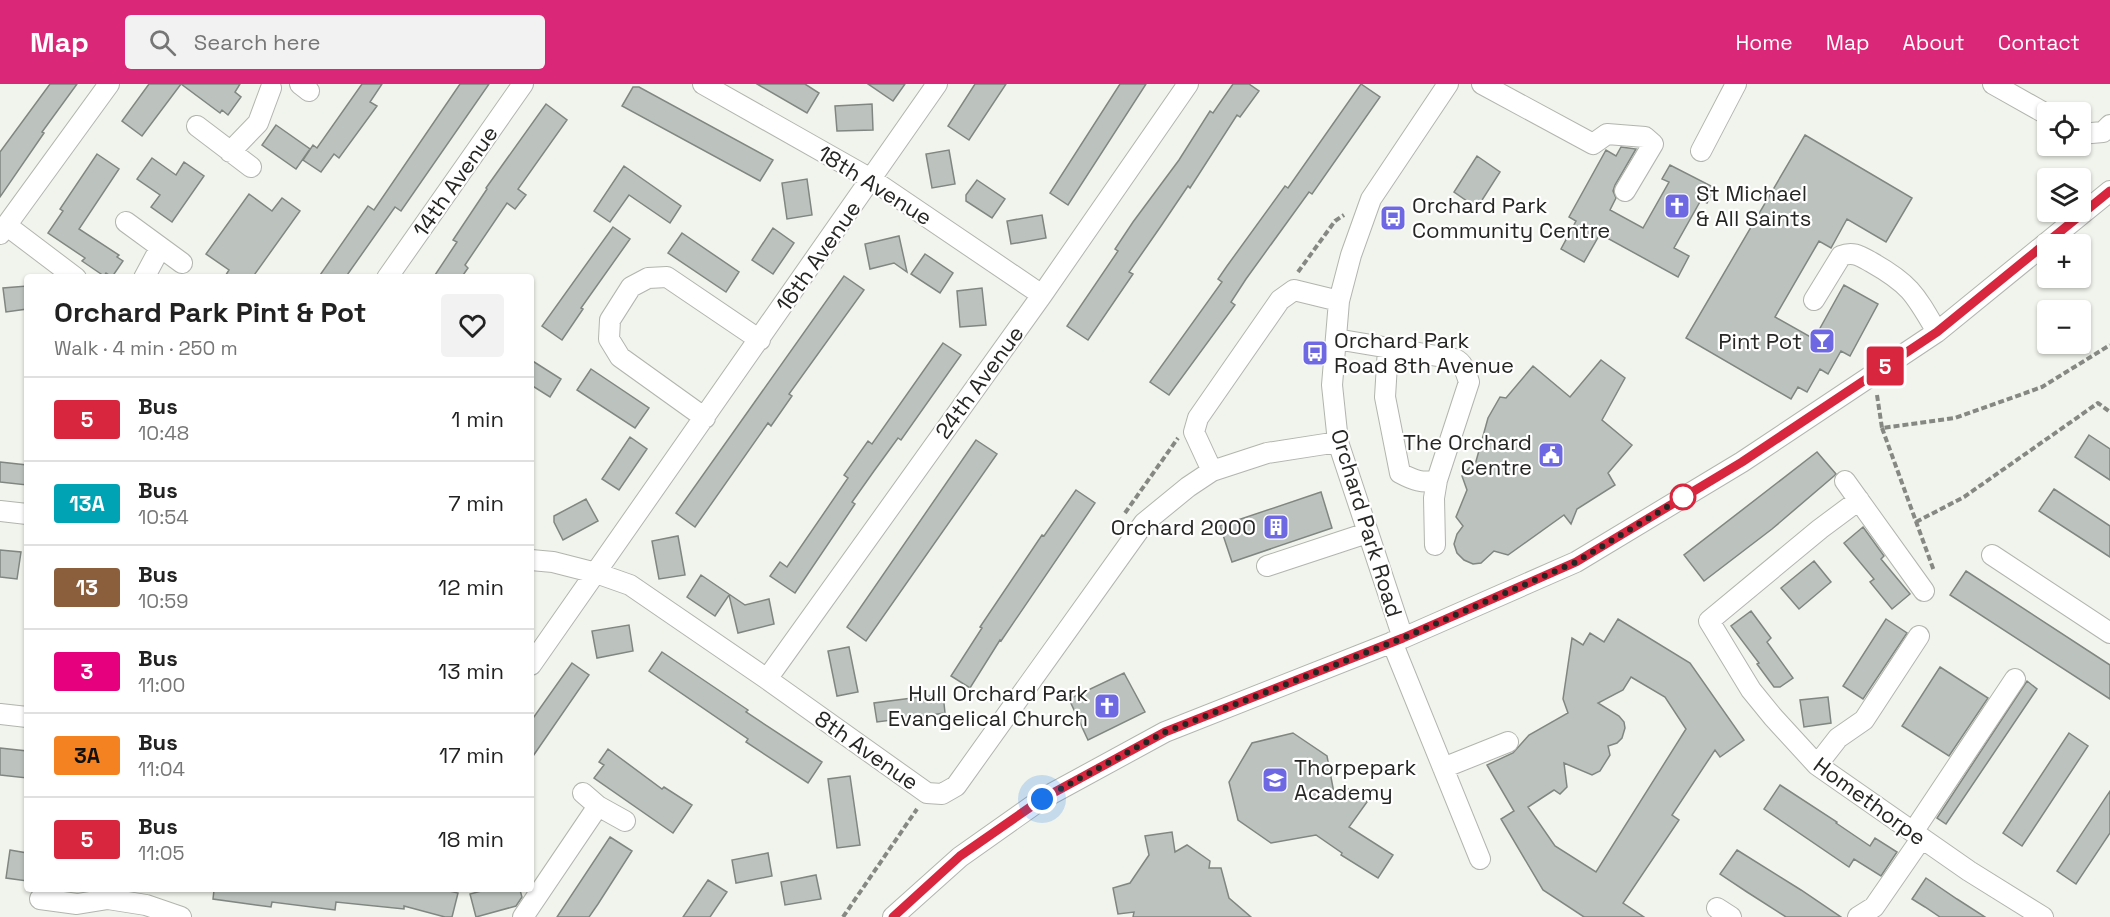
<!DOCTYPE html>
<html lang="en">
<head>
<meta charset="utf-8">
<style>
  :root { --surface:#fff; --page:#f2f2f2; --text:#222; --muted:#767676; --line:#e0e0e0; --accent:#db2777 }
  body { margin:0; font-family:"Space Grotesk",sans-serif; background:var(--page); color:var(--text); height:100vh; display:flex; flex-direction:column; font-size:22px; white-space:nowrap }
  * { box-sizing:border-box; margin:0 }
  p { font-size:20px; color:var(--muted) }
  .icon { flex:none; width:33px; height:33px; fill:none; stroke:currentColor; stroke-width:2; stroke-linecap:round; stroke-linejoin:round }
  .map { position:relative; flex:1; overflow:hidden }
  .side { position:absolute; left:24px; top:190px; width:510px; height:618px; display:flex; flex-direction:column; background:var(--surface); border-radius:6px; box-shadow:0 2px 4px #0004 }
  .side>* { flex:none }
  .badge { padding:0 12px; border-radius:4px; font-size:21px; line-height:39px }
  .tools { position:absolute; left:2037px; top:18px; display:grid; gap:12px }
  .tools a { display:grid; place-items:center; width:54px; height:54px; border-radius:6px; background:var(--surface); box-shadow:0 2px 4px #0004; font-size:30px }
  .you { position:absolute; width:30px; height:30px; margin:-15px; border:4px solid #fff; border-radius:50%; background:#1a73e8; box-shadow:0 0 0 9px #1a73e833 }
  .map>.badge { position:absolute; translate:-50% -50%; box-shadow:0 0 0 3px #fff }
  .round { display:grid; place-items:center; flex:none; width:63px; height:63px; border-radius:6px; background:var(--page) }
  .head { display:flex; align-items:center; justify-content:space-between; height:102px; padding:0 30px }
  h1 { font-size:28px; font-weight:800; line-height:45px }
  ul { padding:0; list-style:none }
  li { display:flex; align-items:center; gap:18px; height:84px; padding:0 30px; border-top:2px solid var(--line) }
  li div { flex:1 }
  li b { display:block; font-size:22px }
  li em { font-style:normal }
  li .badge { min-width:66px; font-weight:700; text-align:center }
  header { display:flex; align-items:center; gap:36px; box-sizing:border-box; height:84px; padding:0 30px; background:var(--accent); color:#fff }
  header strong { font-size:28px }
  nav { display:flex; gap:33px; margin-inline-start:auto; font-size:21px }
  .search { width:420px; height:54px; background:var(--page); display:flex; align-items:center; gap:15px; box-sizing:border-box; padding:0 21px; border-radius:6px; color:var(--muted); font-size:22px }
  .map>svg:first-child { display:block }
  .building { fill:#bcc3be; stroke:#808681; stroke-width:1.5; fill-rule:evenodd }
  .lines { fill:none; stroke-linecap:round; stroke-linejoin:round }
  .minor-casing { stroke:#b2b5ae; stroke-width:22 }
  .path { stroke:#868883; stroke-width:4; stroke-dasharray:6 3; stroke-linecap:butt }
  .minor { stroke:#fff; stroke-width:20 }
  .line-casing { stroke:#fff; stroke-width:14 }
  .line { stroke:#d7263d; stroke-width:9 }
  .walk { stroke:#262724; stroke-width:6; stroke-dasharray:0 10.8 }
  .stop-dot { fill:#fff; stroke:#d7263d; stroke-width:3 }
  .labels { text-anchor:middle; stroke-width:4.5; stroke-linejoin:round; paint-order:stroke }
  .street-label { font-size:22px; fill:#262724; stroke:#fff }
  .poi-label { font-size:22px; fill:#262724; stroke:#fff; text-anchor:start }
</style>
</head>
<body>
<header>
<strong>Map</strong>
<div class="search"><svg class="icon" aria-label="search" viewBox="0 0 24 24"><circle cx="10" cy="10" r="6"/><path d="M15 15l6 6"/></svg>Search here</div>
<nav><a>Home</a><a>Map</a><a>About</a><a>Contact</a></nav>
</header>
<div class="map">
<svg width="2110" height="833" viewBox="0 0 2110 833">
  <rect width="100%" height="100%" fill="#f1f4ec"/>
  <path class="building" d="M50,0H77L42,48L44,49L0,113V68Z
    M149,0H240L235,8L241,13L228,31L222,26L220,29L181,0L142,52L122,37Z
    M362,0H382L370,18L377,22L339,74L334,70L321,88L303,76L313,61L317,64Z
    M460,0H489L401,127L395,123L345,194H318L368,122L374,126Z
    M757,0H805L819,9L807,29Z
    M868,0H905L893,17Z
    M975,0H1006L969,56L948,42Z
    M1120,0H1146L1068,121L1050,109Z
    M1233,0H1249L1259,7L1240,33L1237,31L1190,104L1188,102L1161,142L1129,188L1133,190L1088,256L1067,242L1118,167L1115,165L1133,138L1179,76L1210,27L1213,29Z
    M1361,0L1380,13L1312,110L1309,108L1246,195L1231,218L1235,221L1169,311L1150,298L1222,198L1218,195L1227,182L1285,102L1288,104Z
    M633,3H639L773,76L760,97L622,22Z
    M546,20L567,36L518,105L526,111L515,125L507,119L465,181L468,184L461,194H433L457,158L453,156L487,105L486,104Z
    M872,20L873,46L837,47L835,22Z
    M276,41L310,65L296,85L262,61Z
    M1805,51L1912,114L1886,158L1847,135L1831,164L1819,157L1775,233L1814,255L1844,201L1878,220L1850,272L1841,267L1828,290L1820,285L1807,308L1798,303L1791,315L1686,254Z
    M1621,63L1636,65L1615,101L1613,107L1616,114L1610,126L1643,144L1669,98L1662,95L1670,81L1715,104L1707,119L1701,116L1674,164L1689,172L1678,193L1600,150L1584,178L1561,165L1576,137L1569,133L1606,66L1616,72Z
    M949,66L955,100L932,104L926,70Z
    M97,70L119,85L79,145L119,171L117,173L123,177L112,193L106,189L104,192L82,177L85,174L48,149L63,127L60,125Z
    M1477,72L1500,88L1477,124L1454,108Z
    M152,74L176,91L184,78L204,92L172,138L151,123L160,111L137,95Z
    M624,82L681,122L670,139L629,111L610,138L594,127Z
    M807,95L812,131L787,135L782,99Z
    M977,96L1005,115L992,134L966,117V111Z
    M249,110L272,127L282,114L300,127L252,194H224L229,186L206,170Z
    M1042,131L1046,154L1011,160L1007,137Z
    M613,143L630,155L581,224L583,225L562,256L542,242Z
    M773,144L794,159L773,190L752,176Z
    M682,149L739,188L726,208L668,169Z
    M899,152L907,188L894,179L870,185L865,160Z
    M925,170L953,189L940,209L911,190Z
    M844,192L864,206L789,310L792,312L771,342L768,339L695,443L676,429Z
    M27,202V225L6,228L3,204Z
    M982,204L986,241L960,243L957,207Z
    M943,259L961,271L901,356L898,354L874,387L852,418L855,420L795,509L770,492L780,478L787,483L848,394L844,391L868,357L872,360Z
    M531,276L561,295L550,313L531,301Z
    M1601,276L1625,294L1602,336L1632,361L1608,389L1615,401L1577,425L1571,440L1564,431L1508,471L1494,467L1481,479L1473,480L1464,476L1457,469L1454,460L1457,450L1463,442L1456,433L1467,406L1462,392L1469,384L1475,381L1488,334L1500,313L1506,314L1533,282L1570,313Z
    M591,285L649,324L635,344L577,306Z
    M2089,351L2110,365V396L2075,373Z
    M630,353L647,365L619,406L602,395Z
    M976,356L997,370L866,557L847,543Z
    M1817,368L1836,390L1834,392L1772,445L1704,497L1684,471Z
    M0,378L27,381V401L0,398Z
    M2054,405L2110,442V473L2039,427Z
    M1076,406L1095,419L1001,557L1000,556L970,604L951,592L982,544L980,543L1042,451L1044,452Z
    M1321,408L1332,444L1232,478L1220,442Z
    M586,415L598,437L563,456L554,438V432Z
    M1863,443L1884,472L1881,475L1910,510L1892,525L1870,498L1874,495L1844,459Z
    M678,452L685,491L659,495L652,457Z
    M0,466L21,468L17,495L0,493Z
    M1814,477L1831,498L1799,525L1781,504Z
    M1966,487L2110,581V615L1950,511Z
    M701,491L745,521L769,515L774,540L738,549L729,511L715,532L687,513Z
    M1751,527L1771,554L1767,558L1793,594L1780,603H1774L1757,580L1759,579L1731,542Z
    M1618,535L1690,579L1744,656L1720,673L1715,666L1672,731L1679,736L1623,819L1644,833H1584L1543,806L1501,735L1514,727L1487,681L1513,669L1529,651L1568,629L1563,615L1572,554L1583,561L1590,549L1604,558ZM1631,593L1665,613L1686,645L1596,788L1555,762L1528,723L1554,706L1560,710L1567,703L1564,679L1592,691L1600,687L1610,671L1608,662L1617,659L1622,654L1625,644L1624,638L1619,632L1598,619L1623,606Z
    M1886,535L1907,549L1863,615L1843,602Z
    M629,541L633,567L597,574L592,547Z
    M849,563L858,608L837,612L828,567Z
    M662,568L748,626L746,628L822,678L808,699L746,658L748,655L649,587Z
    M572,579L589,591L531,675V637Z
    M1940,583L1988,614L1949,672L1902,642Z
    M1124,589L1145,628L1088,656L1069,615Z
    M2027,597L2037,605L1946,740L1937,734Z
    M943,610L945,629L877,638L874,619Z
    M1828,613L1831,639L1804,643L1800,616Z
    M1293,649L1327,672L1334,709L1348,705L1367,718L1349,743L1393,771L1378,794L1341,771L1342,769L1316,751L1271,759L1238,736L1229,698L1252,659Z
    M2069,649L2088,662L2022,762L2003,749Z
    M0,664L27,667V694L0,691Z
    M608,665L662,705L664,703L692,721L673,749L594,694L604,681L599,678Z
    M850,692L860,761L837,764L828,695Z
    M1780,701L1837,738L1836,739L1870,762L1875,754L1897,768L1881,792L1854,775L1849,783L1764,725Z
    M2110,707V749L2076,800L2057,787Z
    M1172,748L1175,768L1187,761L1210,777L1209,784H1221L1229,814L1251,833H1133L1134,828L1118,830L1113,804L1130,799L1149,771L1145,752Z
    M610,753L632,767L598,820L589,833H557Z
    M10,766L27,769V797L6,794Z
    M1737,766L1801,806L1841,833H1786L1747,808L1720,790Z
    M768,769L772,792L736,799L732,776Z
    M816,791L821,815L785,821L781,798Z
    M1926,794L1957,815L1985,833H1940L1925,823L1912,815Z
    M708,796L727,808L716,824L710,833H683Z
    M214,806H445L458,809L452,833H445L404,822V825L336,818L335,826L272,818L271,823L213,815Z
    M485,806H520L522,813L516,822L476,833L470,810Z"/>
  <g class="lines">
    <g class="minor-casing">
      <path id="minor" d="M300,0L309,7
        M703,0L871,95L1042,211
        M1482,0L1593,60L1607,50L1645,53L1653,60L1625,107
        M1993,0L2048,31
        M197,42L251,83
        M2080,50L2103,48L2110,41
        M1701,67L1736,0
        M230,68L258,39L271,4
        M126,138L182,179
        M6,141L76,194
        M0,150L109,0
        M144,194L160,164
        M387,194L523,0
        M1814,216L1841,172C1853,167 1860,172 1871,178C1910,200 1915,210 1937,248
        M1336,255L1455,275C1464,279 1466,289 1469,298L1437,396L1434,414L1435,461
        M1388,264L1385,313L1400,389C1413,396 1423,400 1437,396
        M705,334L620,273L609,255L610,236L631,203L648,194L667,193L760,256
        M1212,387L1194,348L1198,334L1280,216L1294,206L1339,217
        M1845,397L1924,507
        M1859,416L1820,445L1709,537L1751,606L1773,633L1817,681L1969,787L2043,833
        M0,427L27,430
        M1992,471L2110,549
        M531,476L553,478L596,489L630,501L767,595L927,709L942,710L956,702L1144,439L1188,403L1212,387L1267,369L1338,358
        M1267,482L1367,449
        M1403,554L1338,358L1332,301L1339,217L1351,171L1371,115L1448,0
        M1392,558L1480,775
        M531,581L937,0
        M767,595L1042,211L1188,0
        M0,630L27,633
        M1817,681L1838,654L1864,636L1919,552
        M1443,684L1508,658
        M583,709L598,722L625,737
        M1913,748L2015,595
        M40,815L77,820L108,815L146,821L181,833
        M1717,824L1731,833
        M523,833L598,722
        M893,833L960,773L1042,715L1165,648L1403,554L1576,478L1742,378L1937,248L2110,107
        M1858,833L1874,823L1921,755"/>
    </g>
    <path class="path" d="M1298,188L1335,137L1344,131
      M1877,311L1882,344L1955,334L2042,303L2110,261
      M1882,344L1934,487
      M1125,429L1178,354
      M1916,438L1964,413L2098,319L2110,328
      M843,833L917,725"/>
    <use href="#minor" class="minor"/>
  </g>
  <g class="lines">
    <g class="line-casing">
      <path id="line" d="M893,833L960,772L1042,715L1165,648L1403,554L1576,478L1742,378L1937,248L2110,107"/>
    </g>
    <use href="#line" class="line"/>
    <path class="walk" d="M1042,715L1165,648L1403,554L1576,478L1687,411L1683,413"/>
  </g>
  <defs>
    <g id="church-square" transform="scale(1.35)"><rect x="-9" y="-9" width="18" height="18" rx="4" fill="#6e69e3" stroke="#fff"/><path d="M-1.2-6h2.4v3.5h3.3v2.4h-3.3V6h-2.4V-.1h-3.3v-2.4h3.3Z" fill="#fff"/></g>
    <g id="bus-square" transform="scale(1.35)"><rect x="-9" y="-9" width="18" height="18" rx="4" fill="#6e69e3" stroke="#fff"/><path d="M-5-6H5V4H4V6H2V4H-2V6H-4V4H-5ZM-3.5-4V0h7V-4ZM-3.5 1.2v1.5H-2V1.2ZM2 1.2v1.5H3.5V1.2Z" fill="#fff"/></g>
    <g id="bar-square" transform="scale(1.35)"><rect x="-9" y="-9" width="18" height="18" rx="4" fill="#6e69e3" stroke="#fff"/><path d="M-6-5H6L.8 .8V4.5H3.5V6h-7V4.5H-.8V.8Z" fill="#fff"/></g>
    <g id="civic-square" transform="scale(1.35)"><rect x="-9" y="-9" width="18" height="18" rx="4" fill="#6e69e3" stroke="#fff"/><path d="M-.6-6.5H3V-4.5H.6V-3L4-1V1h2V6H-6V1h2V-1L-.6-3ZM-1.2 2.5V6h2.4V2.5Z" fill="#fff"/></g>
    <g id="building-square" transform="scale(1.35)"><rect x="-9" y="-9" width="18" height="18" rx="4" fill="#6e69e3" stroke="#fff"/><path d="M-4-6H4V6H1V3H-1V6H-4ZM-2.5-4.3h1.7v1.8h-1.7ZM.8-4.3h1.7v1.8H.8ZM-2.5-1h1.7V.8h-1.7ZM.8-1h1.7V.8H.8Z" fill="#fff"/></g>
    <g id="school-square" transform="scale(1.35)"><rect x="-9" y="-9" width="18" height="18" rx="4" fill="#6e69e3" stroke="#fff"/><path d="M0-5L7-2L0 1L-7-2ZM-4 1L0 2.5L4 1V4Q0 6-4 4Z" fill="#fff"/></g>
  </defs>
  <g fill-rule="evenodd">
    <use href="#church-square" x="1677" y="122"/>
    <use href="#bus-square" x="1393" y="134"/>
    <use href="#bar-square" x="1822" y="257"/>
    <use href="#bus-square" x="1315" y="269"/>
    <use href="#civic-square" x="1551" y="371"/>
    <use href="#building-square" x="1276" y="443"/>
    <use href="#church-square" x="1107" y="622"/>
    <use href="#school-square" x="1275" y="696"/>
  </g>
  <circle class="stop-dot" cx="1683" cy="413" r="12"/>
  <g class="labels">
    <g class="street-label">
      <text transform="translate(455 97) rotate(-55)" y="8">14th Avenue</text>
      <text transform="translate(875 101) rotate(32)" y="8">18th Avenue</text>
      <text transform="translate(818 172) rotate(-55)" y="8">16th Avenue</text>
      <text transform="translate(979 298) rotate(-54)" y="8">24th Avenue</text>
      <text transform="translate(1367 439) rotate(73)" y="8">Orchard Park Road</text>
      <text transform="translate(867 666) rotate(35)" y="8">8th Avenue</text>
      <text transform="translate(1870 717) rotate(36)" y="8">Homethorpe</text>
    </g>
    <g class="poi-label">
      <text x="1696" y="117">St Michael<tspan x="1696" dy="25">&amp; All Saints</tspan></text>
      <text x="1412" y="129">Orchard Park<tspan x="1412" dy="25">Community Centre</tspan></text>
      <text x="1334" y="264">Orchard Park<tspan x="1334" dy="25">Road 8th Avenue</tspan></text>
      <text x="1802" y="265" text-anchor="end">Pint Pot</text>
      <text x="1532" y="366" text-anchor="end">The Orchard<tspan x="1532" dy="25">Centre</tspan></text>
      <text x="1256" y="451" text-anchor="end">Orchard 2000</text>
      <text x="1088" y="617" text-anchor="end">Hull Orchard Park<tspan x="1088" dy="25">Evangelical Church</tspan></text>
      <text x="1294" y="691">Thorpepark<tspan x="1294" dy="25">Academy</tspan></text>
    </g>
  </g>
</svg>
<div class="tools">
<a><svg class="icon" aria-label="locate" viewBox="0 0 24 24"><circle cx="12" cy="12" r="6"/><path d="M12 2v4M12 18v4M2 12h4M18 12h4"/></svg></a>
<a><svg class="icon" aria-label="layers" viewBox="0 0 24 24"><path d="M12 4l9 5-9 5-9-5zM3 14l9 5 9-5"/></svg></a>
<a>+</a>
<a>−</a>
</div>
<div class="you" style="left:1042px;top:715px"></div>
<b class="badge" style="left:1885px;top:282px;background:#d7263d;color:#fff">5</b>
<section class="side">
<div class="head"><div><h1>Orchard Park Pint &amp; Pot</h1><p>Walk · 4 min · 250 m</p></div><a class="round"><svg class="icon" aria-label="heart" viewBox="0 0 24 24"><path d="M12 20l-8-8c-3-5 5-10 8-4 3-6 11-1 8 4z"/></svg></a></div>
<ul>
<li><span class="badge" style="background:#d7263d;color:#fff">5</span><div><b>Bus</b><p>10:48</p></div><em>1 min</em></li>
<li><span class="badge" style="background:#00a3b4;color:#fff">13A</span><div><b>Bus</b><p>10:54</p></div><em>7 min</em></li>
<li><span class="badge" style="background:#8b5e3c;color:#fff">13</span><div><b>Bus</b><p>10:59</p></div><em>12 min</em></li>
<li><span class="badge" style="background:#e6007e;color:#fff">3</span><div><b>Bus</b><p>11:00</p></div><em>13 min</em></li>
<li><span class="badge" style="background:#f58220;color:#111">3A</span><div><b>Bus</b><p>11:04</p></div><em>17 min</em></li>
<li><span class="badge" style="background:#d7263d;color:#fff">5</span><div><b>Bus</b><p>11:05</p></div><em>18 min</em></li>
</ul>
</section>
</div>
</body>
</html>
